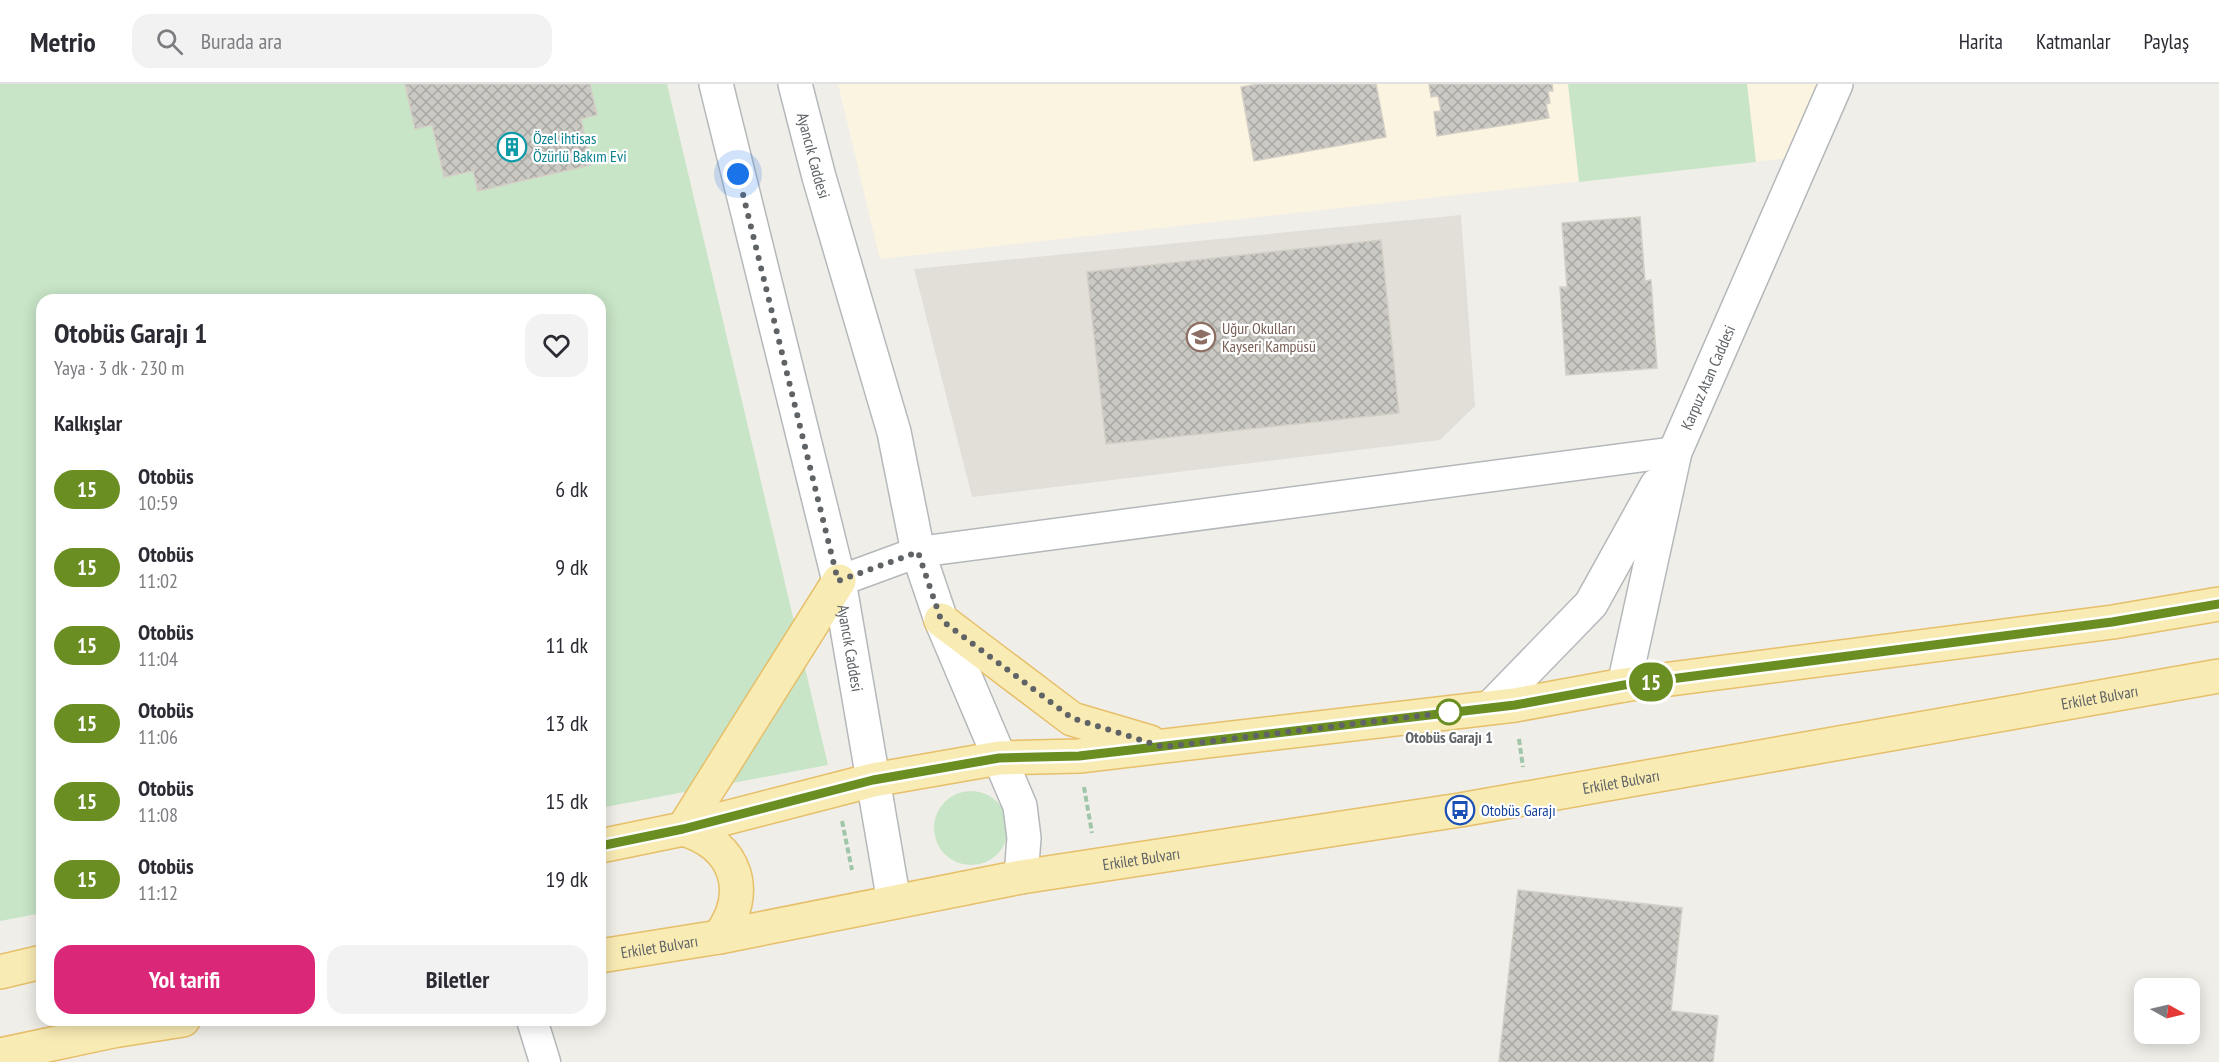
<!DOCTYPE html>
<html lang="tr">
<head>
<meta charset="utf-8">
<style>
  :root { --surface:#fff; --page:#f2f2f3; --text:#2b2b33; --muted:#7c7c81; --line:#e1e1e2; --accent:#db2777 }
  body { margin:0; font-family:"PT Sans Narrow",sans-serif; background:var(--page); color:var(--text); height:100vh; display:flex; flex-direction:column; font-size:22px; white-space:nowrap }
  * { box-sizing:border-box; margin:0 }
  p { font-size:20px; color:var(--muted) }
  .icon { flex:none; width:33px; height:33px; fill:none; stroke:currentColor; stroke-width:2; stroke-linecap:round; stroke-linejoin:round }
  .map { position:relative; flex:1; overflow:hidden }
  .side { position:absolute; left:36px; top:210px; width:570px; height:732px; display:flex; flex-direction:column; background:var(--surface); border-radius:18px; box-shadow:0 3px 15px #0003 }
  .side>* { flex:none }
  .badge { padding:0 12px; border-radius:20px; font-size:21px; line-height:39px }
  .needle { width:39px; rotate:98deg }
  .fabs { position:absolute; left:2134px; top:894px; display:grid; gap:12px }
  .fabs a { display:grid; place-items:center; width:66px; height:66px; border-radius:12px; background:var(--surface); box-shadow:0 3px 15px #0003; font-size:30px }
  .you { position:absolute; width:30px; height:30px; margin:-15px; border:4px solid #fff; border-radius:50%; background:#1a73e8; box-shadow:0 0 0 9px #1a73e833 }
  .map>.badge { position:absolute; translate:-50% -50%; box-shadow:0 0 0 3px #fff }
  h2 { padding:0 18px; font-size:22px; line-height:54px }
  .round { display:grid; place-items:center; flex:none; width:63px; height:63px; border-radius:18px; background:var(--page) }
  .headline { display:flex; align-items:center; justify-content:space-between; height:102px; padding:0 18px }
  h1 { font-size:28px; font-weight:700; line-height:45px }
  .primary-button { display:flex; gap:12px; margin-top:auto; padding:12px 18px }
  .primary-button a { flex:1; height:69px; border-radius:18px; background:var(--accent); color:#fff; font-size:24px; font-weight:700; line-height:69px; text-align:center }
  .primary-button a+a { background:var(--page); color:var(--text) }
  ul { padding:0; list-style:none }
  li { display:flex; align-items:center; gap:18px; height:78px; padding:0 18px }
  li div { flex:1 }
  li b { display:block; font-size:22px }
  li em { font-style:normal }
  li .badge { min-width:66px; font-weight:700; text-align:center }
  header { display:flex; align-items:center; gap:36px; box-sizing:border-box; height:84px; padding:0 30px; background:var(--surface); border-bottom:2px solid var(--line) }
  header strong { font-size:28px }
  nav { display:flex; gap:33px; margin-inline-start:auto; font-size:21px }
  .search { width:420px; height:54px; background:var(--page); display:flex; align-items:center; gap:15px; box-sizing:border-box; padding:0 21px; border-radius:18px; color:var(--muted); font-size:22px }
  .map>svg:first-child { display:block }
  .commercial { fill:#fbf4e1 }
  .education { fill:#e2dfd9 }
  .green { fill:#c8e5c7 }
  .building { fill:url(#building-cross-hatch); stroke:#d4cfc6; stroke-width:1.5 }
  .lines { fill:none; stroke-linecap:round; stroke-linejoin:round }
  .minor-casing { stroke:#b5b8bb; stroke-width:33 }
  .tertiary-casing { stroke:#b5b8bb; stroke-width:36 }
  .primary-casing { stroke:#e6bf6a; stroke-width:36 }
  .path { stroke:#a0c6a9; stroke-width:4; stroke-dasharray:6 3; stroke-linecap:butt }
  .minor { stroke:#fff; stroke-width:30 }
  .tertiary { stroke:#fff; stroke-width:33 }
  .primary { stroke:#f9ebb4; stroke-width:33 }
  .line-casing { stroke:#fff; stroke-width:14 }
  .line { stroke:#6b8e23; stroke-width:9 }
  .walk { stroke:#5f6366; stroke-width:6; stroke-dasharray:0 10.8 }
  .stop-dot { fill:#fff; stroke:#6b8e23; stroke-width:3 }
  .labels { text-anchor:middle; stroke-width:4.5; stroke-linejoin:round; paint-order:stroke }
  .culture-label { font-size:16px; fill:#0d838f; stroke:#fff; text-anchor:start }
  .street-label { font-size:16px; fill:#5f6366; stroke:#fff }
  .education-label { font-size:16px; fill:#785e54; stroke:#fff; text-anchor:start }
  .stop-label { font-size:16px; font-weight:bold; fill:#5f6366; stroke:#fff }
  .transit-label { font-size:16px; fill:#164399; stroke:#fff; text-anchor:start }
</style>
</head>
<body>
<header>
<strong>Metrio</strong>
<div class="search"><svg class="icon" aria-label="search" viewBox="0 0 24 24"><circle cx="10" cy="10" r="6"/><path d="M15 15l6 6"/></svg>Burada ara</div>
<nav><a>Harita</a><a>Katmanlar</a><a>Paylaş</a></nav>
</header>
<div class="map">
<svg width="2219" height="978" viewBox="0 0 2219 978">
  <defs>
    <pattern id="building-cross-hatch" width="8" height="8" patternUnits="userSpaceOnUse" patternTransform="scale(1.5)"><rect width="8" height="8" fill="#cbc9c4"/><path d="M0 0l8 8M0 8l8-8" fill="none" stroke="#a8a7a3"/></pattern>
  </defs>
  <rect width="100%" height="100%" fill="#f0eee8"/>
  <path class="commercial" d="M838,0H1819L1790,74L880,175Z"/>
  <path class="education" d="M1461,131L1475,322L1440,356L972,413L914,185Z"/>
  <path class="green" d="M0,0H667L828,681L600,724V216H42V829L0,837Z
    M1568,0H1747L1756,78L1579,98Z
    M934 744a37 37 0 1 1 74 0a37 37 0 1 1-74 0Z"/>
  <path class="building" d="M405,0H590L597,31L581,35L591,81L478,107L473,87L444,93L432,41L415,45Z
    M1259,0H1376L1386,53L1254,77L1241,3Z
    M1429,0H1552L1553,7H1548L1550,19L1546,20L1549,34L1437,52L1434,28L1441,27L1438,12L1431,13Z
    M1640,133L1645,197L1651,196L1657,284L1566,291L1560,203H1567L1562,139Z
    M1381,156L1399,329L1106,360L1087,188Z
    M1518,806L1682,824L1671,927L1718,932L1713,978H1499Z"/>
  <g class="lines">
    <g class="minor-casing">
      <path id="minor" d="M839,497L918,468L1675,368
        M532,936L545,978"/>
    </g>
    <g class="tertiary-casing">
      <g id="tertiary">
        <path id="s1" d="M716,0L839,497L894,818"/>
        <path id="s2" d="M795,0L819,93L894,348L918,468L941,536L1020,722L1024,754L1021,793"/>
        <path id="s3" d="M1624,601L1675,368L1836,0"/>
        <path d="M1491,623L1591,520L1657,401"/>
      </g>
    </g>
    <g class="primary-casing">
      <g id="primary">
        <path d="M941,536L1072,635L1150,658"/>
        <path d="M600,762L683,745L873,696L999,674L1079,672L1515,621L1624,601L2113,538L2219,520"/>
        <path d="M719,853C752,809 737,761 683,745L839,497"/>
        <path id="s4" d="M600,872L719,853L1021,793L1460,726L2219,592"/>
        <path d="M0,888L42,878"/>
        <path d="M0,971L113,947L183,936"/>
      </g>
    </g>
    <path class="path" d="M1519,655L1523,683
      M1084,703L1092,749
      M842,737L852,786"/>
    <use href="#minor" class="minor"/>
    <use href="#tertiary" class="tertiary"/>
    <use href="#primary" class="primary"/>
  </g>
  <g class="lines">
    <g class="line-casing">
      <path id="line" d="M600,762L683,745L873,696L999,674L1079,672L1515,621L1624,601L2112,538L2219,520"/>
    </g>
    <use href="#line" class="line"/>
    <path class="walk" d="M738,90L838,497L918,468L941,536L1072,634L1163,663L1452,628H1449"/>
  </g>
  <defs>
    <g id="building-ring" transform="scale(1.5)"><circle r="9.5" fill="#fff" stroke="#0f9aa8" stroke-width="1.5"/><path d="M-4-6H4V6H1V3H-1V6H-4ZM-2.5-4.3h1.7v1.8h-1.7ZM.8-4.3h1.7v1.8H.8ZM-2.5-1h1.7V.8h-1.7ZM.8-1h1.7V.8H.8Z" fill="#0f9aa8"/></g>
    <g id="school-ring" transform="scale(1.5)"><circle r="9.5" fill="#fff" stroke="#8d6e63" stroke-width="1.5"/><path d="M0-5L7-2L0 1L-7-2ZM-4 1L0 2.5L4 1V4Q0 6-4 4Z" fill="#8d6e63"/></g>
    <g id="bus-ring" transform="scale(1.5)"><circle r="9.5" fill="#fff" stroke="#1a4fb4" stroke-width="1.5"/><path d="M-5-6H5V4H4V6H2V4H-2V6H-4V4H-5ZM-3.5-4V0h7V-4ZM-3.5 1.2v1.5H-2V1.2ZM2 1.2v1.5H3.5V1.2Z" fill="#1a4fb4"/></g>
  </defs>
  <g fill-rule="evenodd">
    <use href="#building-ring" x="512" y="63"/>
    <use href="#school-ring" x="1201" y="253"/>
    <use href="#bus-ring" x="1460" y="726"/>
  </g>
  <circle class="stop-dot" cx="1449" cy="628" r="12"/>
  <g class="labels">
    <g class="culture-label">
      <text x="533" y="60">Özel ihtisas<tspan x="533" dy="18">Özürlü Bakım Evi</tspan></text>
    </g>
    <g class="street-label">
      <text dy="6" stroke="none"><textPath href="#s2" startOffset="74">Ayancık Caddesi</textPath></text>
      <text dy="6" stroke="none"><textPath href="#s3" startOffset="320">Karpuz Atan Caddesi</textPath></text>
      <text dy="6" stroke="none"><textPath href="#s1" startOffset="580">Ayancık Caddesi</textPath></text>
      <text dy="6" stroke="none"><textPath href="#s4" startOffset="1522">Erkilet Bulvarı</textPath></text>
      <text dy="6" stroke="none"><textPath href="#s4" startOffset="1036">Erkilet Bulvarı</textPath></text>
      <text dy="6" stroke="none"><textPath href="#s4" startOffset="550">Erkilet Bulvarı</textPath></text>
      <text dy="6" stroke="none"><textPath href="#s4" startOffset="60">Erkilet Bulvarı</textPath></text>
    </g>
    <g class="education-label">
      <text x="1222" y="250">Uğur Okulları<tspan x="1222" dy="18">Kayseri Kampüsü</tspan></text>
    </g>
    <g class="stop-label">
      <text x="1449" y="659">Otobüs Garajı 1</text>
    </g>
    <g class="transit-label">
      <text x="1481" y="732">Otobüs Garajı</text>
    </g>
  </g>
</svg>
<div class="fabs">
<a><svg class="needle" viewBox="-14 -14 28 28"><path d="M0-13l5 13h-10z" fill="#e53935"/><path d="M0 13l5-13h-10z" fill="#7c7c81"/></svg></a>
</div>
<div class="you" style="left:738px;top:90px"></div>
<b class="badge" style="left:1651px;top:598px;background:#6b8e23;color:#fff">15</b>
<section class="side">
<div class="headline"><div><h1>Otobüs Garajı 1</h1><p>Yaya · 3 dk · 230 m</p></div><a class="round"><svg class="icon" aria-label="heart" viewBox="0 0 24 24"><path d="M12 20l-8-8c-3-5 5-10 8-4 3-6 11-1 8 4z"/></svg></a></div>
<h2>Kalkışlar</h2>
<ul>
<li><span class="badge" style="background:#6b8e23;color:#fff">15</span><div><b>Otobüs</b><p>10:59</p></div><em>6 dk</em></li>
<li><span class="badge" style="background:#6b8e23;color:#fff">15</span><div><b>Otobüs</b><p>11:02</p></div><em>9 dk</em></li>
<li><span class="badge" style="background:#6b8e23;color:#fff">15</span><div><b>Otobüs</b><p>11:04</p></div><em>11 dk</em></li>
<li><span class="badge" style="background:#6b8e23;color:#fff">15</span><div><b>Otobüs</b><p>11:06</p></div><em>13 dk</em></li>
<li><span class="badge" style="background:#6b8e23;color:#fff">15</span><div><b>Otobüs</b><p>11:08</p></div><em>15 dk</em></li>
<li><span class="badge" style="background:#6b8e23;color:#fff">15</span><div><b>Otobüs</b><p>11:12</p></div><em>19 dk</em></li>
</ul>
<div class="primary-button"><a>Yol tarifi</a><a>Biletler</a></div>
</section>
</div>
</body>
</html>
